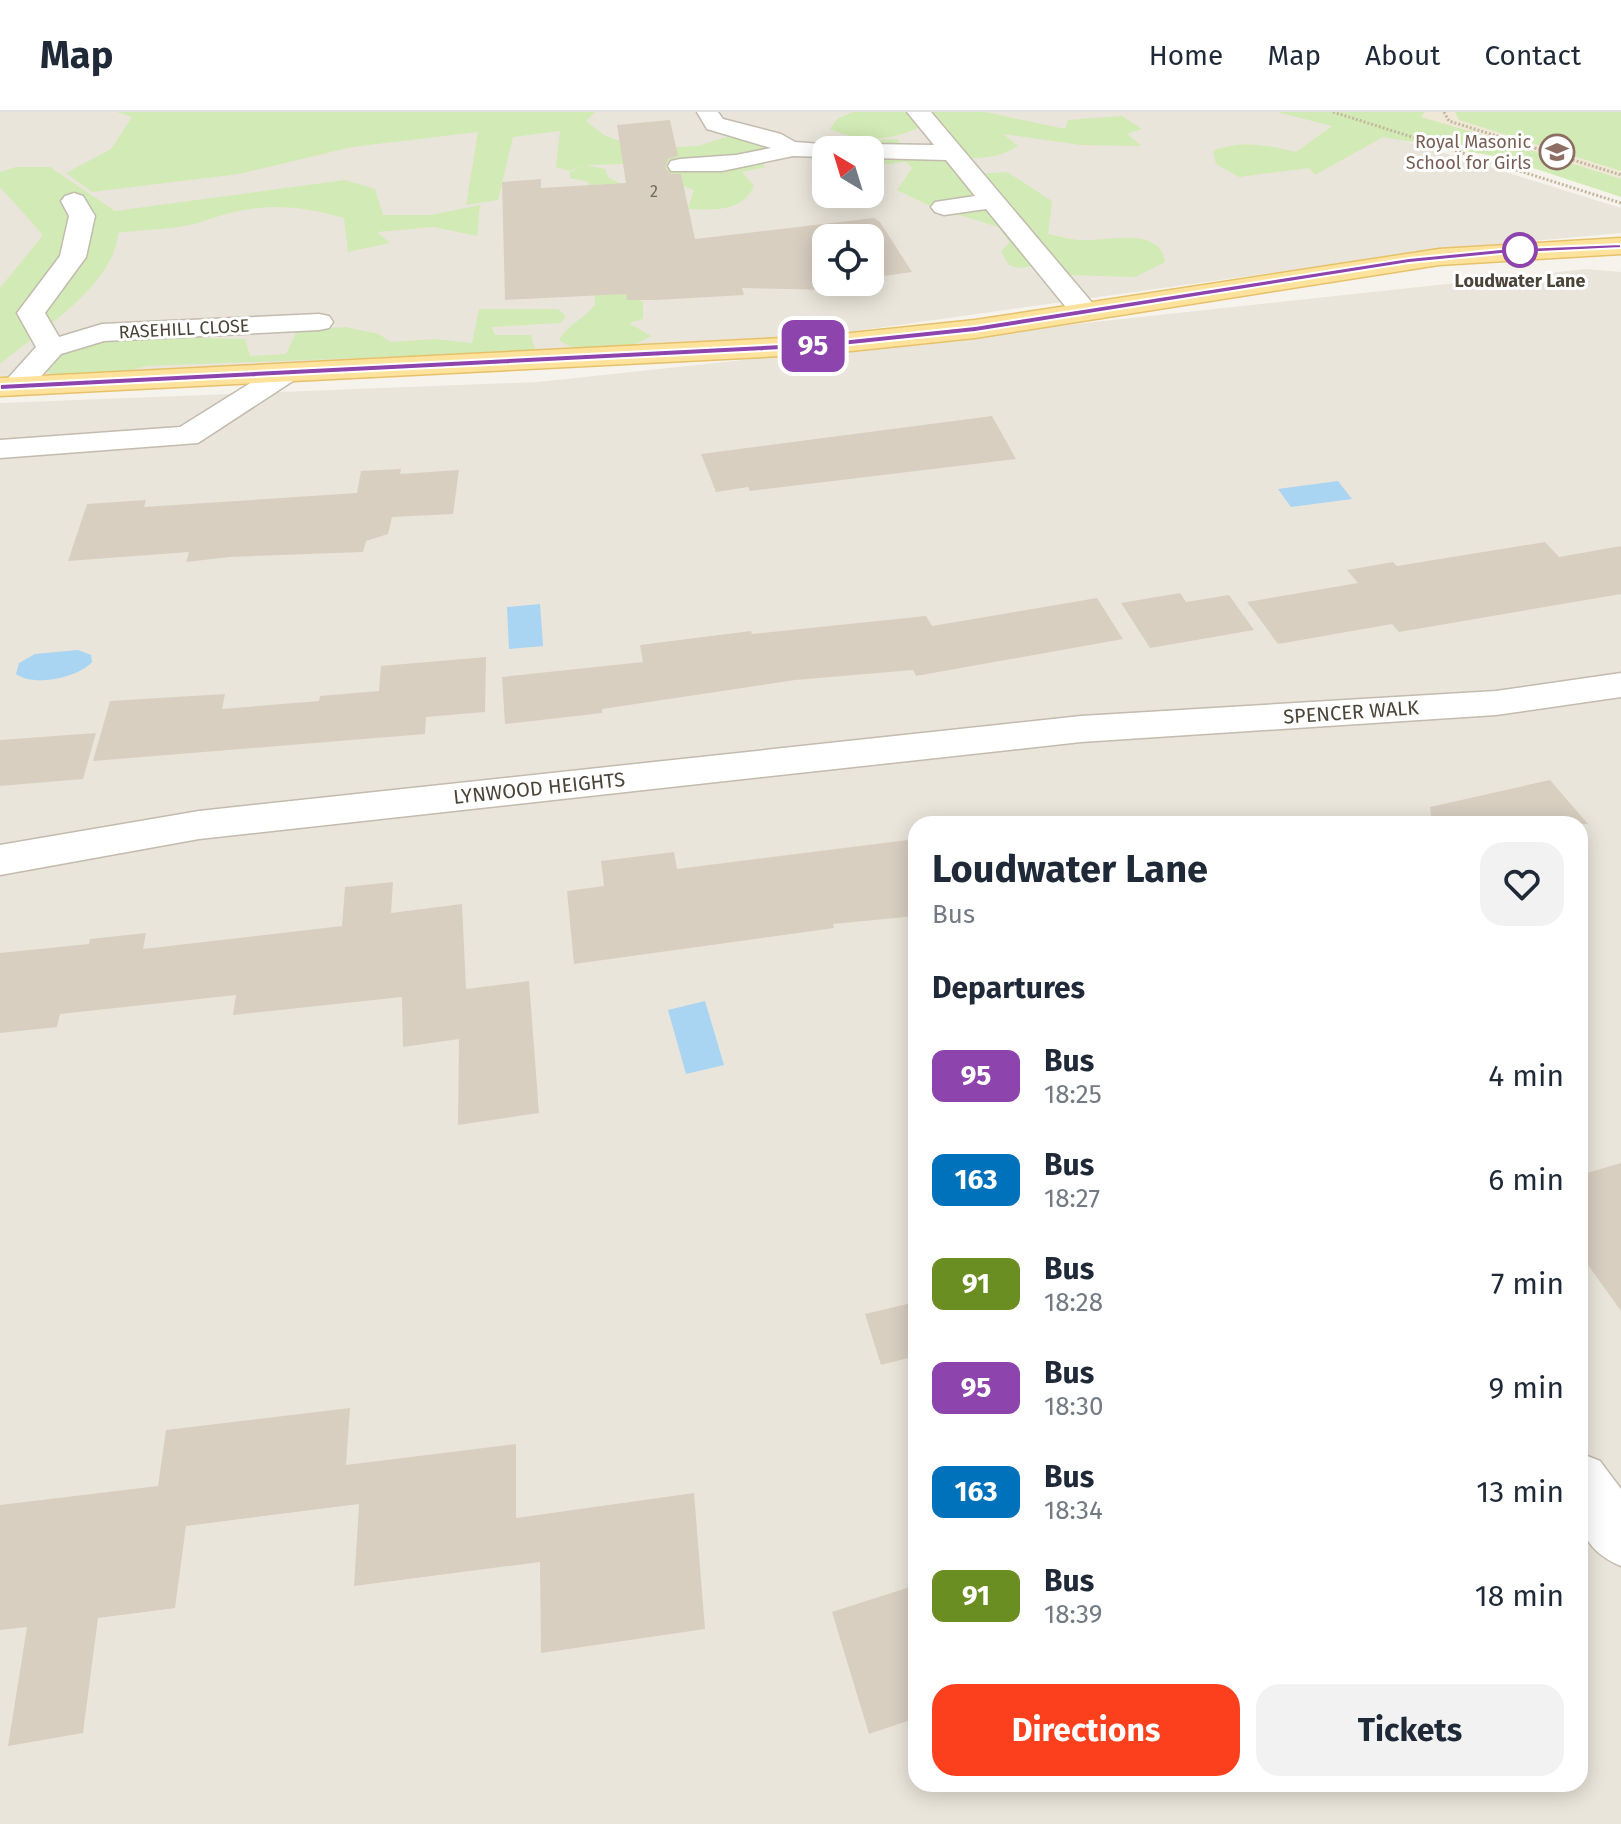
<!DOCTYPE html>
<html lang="en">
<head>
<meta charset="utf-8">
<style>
  :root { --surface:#fff; --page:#f2f2f3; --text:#1f2937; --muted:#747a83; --line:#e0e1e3; --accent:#fc3f1d }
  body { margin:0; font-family:"Fira Sans",sans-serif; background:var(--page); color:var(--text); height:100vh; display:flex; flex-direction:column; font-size:30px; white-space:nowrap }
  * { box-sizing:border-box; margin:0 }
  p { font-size:26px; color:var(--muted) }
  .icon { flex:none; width:44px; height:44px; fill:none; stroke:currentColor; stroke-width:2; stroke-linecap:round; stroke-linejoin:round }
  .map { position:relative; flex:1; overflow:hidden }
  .drawer { position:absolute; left:908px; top:704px; width:680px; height:976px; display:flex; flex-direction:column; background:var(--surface); border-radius:24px; box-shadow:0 4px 20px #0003 }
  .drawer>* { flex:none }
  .badge { padding:0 16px; border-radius:12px; font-size:28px; line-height:52px }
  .needle { width:52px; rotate:322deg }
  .tools { position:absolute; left:812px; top:24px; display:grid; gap:16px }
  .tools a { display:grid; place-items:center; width:72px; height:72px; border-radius:16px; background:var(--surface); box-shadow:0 4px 20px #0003; font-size:40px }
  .map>.badge { position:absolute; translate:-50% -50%; box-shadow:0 0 0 4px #fff }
  h2 { padding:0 24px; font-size:30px; line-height:72px }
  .round { display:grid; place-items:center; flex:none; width:84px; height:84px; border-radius:24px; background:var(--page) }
  .summary { display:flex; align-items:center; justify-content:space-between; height:136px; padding:0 24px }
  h1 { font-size:38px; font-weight:700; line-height:60px }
  .primary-button { display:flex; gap:16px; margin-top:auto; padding:16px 24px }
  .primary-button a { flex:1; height:92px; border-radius:24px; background:var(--accent); color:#fff; font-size:32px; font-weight:700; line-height:92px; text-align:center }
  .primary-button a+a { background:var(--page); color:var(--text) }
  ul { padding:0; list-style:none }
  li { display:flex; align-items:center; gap:24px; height:104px; padding:0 24px }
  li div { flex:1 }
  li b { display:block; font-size:30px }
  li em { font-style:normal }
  li .badge { min-width:88px; font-weight:700; text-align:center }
  header { display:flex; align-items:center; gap:48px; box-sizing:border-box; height:112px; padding:0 40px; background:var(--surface); border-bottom:2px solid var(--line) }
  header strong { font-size:38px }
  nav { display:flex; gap:44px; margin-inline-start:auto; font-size:28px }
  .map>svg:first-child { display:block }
  .residential { fill:#eae5da; fill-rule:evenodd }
  .education { fill:#efe8d6 }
  .green { fill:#d2eab5 }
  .water { fill:#a9d4f2 }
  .building { fill:#d8cfc1 }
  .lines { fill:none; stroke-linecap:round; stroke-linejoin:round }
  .minor-casing { stroke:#c2bbae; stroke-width:3 }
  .major-casing { stroke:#e6c16a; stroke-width:3 }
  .path { stroke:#c4b79f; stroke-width:3; stroke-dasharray:2 2; stroke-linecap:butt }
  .minor { fill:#fff; fill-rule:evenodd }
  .major { fill:#ffe39c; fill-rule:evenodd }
  .line { fill:#8e44ad; stroke:#fff; stroke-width:2 }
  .stop-dot { fill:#fff; stroke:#8e44ad; stroke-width:4 }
  .labels { text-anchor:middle; stroke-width:6; stroke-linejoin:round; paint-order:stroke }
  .number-label { font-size:16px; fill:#6e675b }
  .far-education-label { font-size:18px; fill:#785e54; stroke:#fff; text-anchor:end }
  .far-stop-label { font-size:18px; font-weight:bold; fill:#4b4439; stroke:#fff }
  .far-street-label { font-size:18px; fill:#4b4439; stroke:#fff }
  .street-label { font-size:20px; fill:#4b4439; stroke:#fff }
</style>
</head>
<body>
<header>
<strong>Map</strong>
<nav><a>Home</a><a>Map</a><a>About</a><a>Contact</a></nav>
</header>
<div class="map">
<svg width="1621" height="1712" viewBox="0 0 1621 1712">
  <rect width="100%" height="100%" fill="#f6f3ec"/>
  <path class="residential" d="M0,0H1313L1621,96V121L1442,137L777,230L0,264ZM826,38H870V82H826ZM826,126H870V170H826Z
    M1586,157L1621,160V1712H0V291L538,270ZM916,712H1580V1672H916Z"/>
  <path class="education" d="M1366,0H1621V81Z"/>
  <path class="green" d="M117,0H595L586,9L604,23L640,37L698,34L742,20L771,29L774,38L754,44L766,55L742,60L754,74C742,100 714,98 688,97L694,78L680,73L659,51L586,53L605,57L608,65L623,73L618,179L643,190V207L629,211L651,224C622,241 588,248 559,228C568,212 584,207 595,193L589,70L570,66V60L584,53L569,59L556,55L560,19L513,25L498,88L466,93L478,20L352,35L239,62L92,80L66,61L111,37L132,5Z
    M853,0H914L924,13C893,29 862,32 830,17L837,7Z
    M916,0H985L1065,17L1068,8L1122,4L1142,17L1127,22L1142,34L1081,33L1003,22L1018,34C996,48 974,47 948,45Z
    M1277,0H1425L1421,5C1488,24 1554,46 1621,67V85L1500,45L1383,25L1315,63L1309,56L1239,65L1216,52L1213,39C1241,28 1266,33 1296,40L1332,14Z
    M1455,0H1621V59L1459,8Z
    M898,27L902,37L950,47L977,62L1007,60L1052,89L1048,122C1059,124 1070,128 1081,128C1107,130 1160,113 1165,150L1135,165L1066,163L1039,154L1018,156L1009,153L1001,140L1010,130L998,115L928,93L897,78L912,56L906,50L870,54V38H840V33L852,29Z
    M16,55H50L115,99L345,68L375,77L383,103H431L480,93L477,124L434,115L377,120L390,131L348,140L344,106C291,91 256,91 204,109C179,118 145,117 118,121C116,172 37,221 0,252V176L43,123L0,75V60Z
    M479,197H558L566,204L561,211L492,215L495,223H531L535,237C505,252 471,246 437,243L147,254C111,263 77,272 42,259L55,226C89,220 170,198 199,214L200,226L245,227L250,244L286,242L297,219L345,215L379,222L390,230L435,227L472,231Z"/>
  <path class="water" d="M1338,369L1352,387L1291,395L1278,377Z
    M540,492L543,534L509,537L507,495Z
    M78,538L91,543L92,550C78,566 33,575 16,562L19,551L35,542Z
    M705,889L724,953L686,962L668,898Z"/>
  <path class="building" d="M670,8L678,44L668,47L665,56L671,62H681L695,127L874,106L880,110L912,160L870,166V126H826V170H866V173L834,172V178L742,176L744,183L656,188H627L626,182L505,188L502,70L541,67V76L626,71L617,13Z
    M992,304L1016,347L750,379L748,375L716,380L701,342Z
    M401,357L400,362L459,358L453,402L392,405L388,422L366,429L363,440L230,445L186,450L189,440L68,449L87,392L146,388L144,395L357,381L361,359Z
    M1545,430L1559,445L1621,434V482L1399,520L1392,512L1278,532L1247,490L1358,471L1347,458L1393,450L1397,454Z
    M1180,481L1186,490L1229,483L1254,518L1150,536L1121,491Z
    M1097,486L1123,527L916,564L913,558L795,568L602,597V601L505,612L502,565L643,550L640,533L751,519L752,522L926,504L932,514Z
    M486,545L485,600L426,605L425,622L93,649L110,589L225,582L222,597L319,589L320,584L379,579L381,554Z
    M96,621L83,667L0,674V628Z
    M1550,668L1588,712H1432L1430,695Z
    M916,727V804L833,812L834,816L574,852L567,779L604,774L601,749L674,740L677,757Z
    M393,770L391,801L462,792L466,877L529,869L539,1001L458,1013L459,927L403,935L402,885L233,903L236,883L60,902L57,915L0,921V841L89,832L90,827L146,821L143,837L342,814L345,775Z
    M1621,1051V1199L1580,1142V1063Z
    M916,1190V1244L881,1253L865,1202Z
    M350,1296L346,1353L516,1332V1406L694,1381L705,1517L541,1541L540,1450L354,1474L359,1392L186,1414L175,1496L98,1506L83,1621L8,1634L27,1515L0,1518V1393L158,1374L166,1318Z
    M916,1473V1606L869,1622L832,1500Z"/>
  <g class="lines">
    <g class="minor-casing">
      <path id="minor" d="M697,0H718L723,7L781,22L795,30L834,33L838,38H826V45L793,44L722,59H671L668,54L671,49L680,47L736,43L771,36L707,17Z
        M907,0H931L1094,193L1098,199L1094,205L1084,207L1074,205L986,97L944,103L935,100L931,95L935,90L975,84L946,48L870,46V38H859L870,32L934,33Z
        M74,81L83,84L95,104L86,145L45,201L59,225L102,212L319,202L329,204L333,210L329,216L319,218L104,229L61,242L27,280L16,283L5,280L1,274L36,235L17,201L60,144L69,104L61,89L65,84Z
        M286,252L296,255L301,261L296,267L198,331L0,346V328L180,315L276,255Z
        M1621,561V585L1496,603L1081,630L199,727L0,763V733L199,699L1081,604L1496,579Z
        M1580,1341L1600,1349L1621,1377V1454C1567,1432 1580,1390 1580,1341Z"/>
    </g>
    <g class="major-casing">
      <path id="major" d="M1621,126V142L1439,153L975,226L822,242L0,284V266L822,224L975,208L1439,137Z"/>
    </g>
    <path class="path" d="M1333,0L1621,91
      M1444,0L1449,9L1621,63"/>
    <use href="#minor" class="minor"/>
    <use href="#major" class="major"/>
  </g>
  <path class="line" d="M1621,132V136L1501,142L1409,151L975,220L822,236L0,278V272L822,230L975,214L1409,146L1501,137Z"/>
  <defs>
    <g id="school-ring" transform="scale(1.8)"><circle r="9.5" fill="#fff" stroke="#8d6e63" stroke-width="1.5"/><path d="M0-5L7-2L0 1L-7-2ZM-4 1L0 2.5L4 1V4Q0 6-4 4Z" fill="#8d6e63"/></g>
  </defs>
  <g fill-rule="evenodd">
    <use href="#school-ring" x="1557" y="40"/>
  </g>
  <circle class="stop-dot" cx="1520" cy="138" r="16"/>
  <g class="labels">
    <g class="number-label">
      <text x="654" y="85">2</text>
    </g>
    <g class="far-education-label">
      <text x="1531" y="36">Royal Masonic<tspan x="1531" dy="21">School for Girls</tspan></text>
    </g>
    <g class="far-stop-label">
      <text x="1520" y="175">Loudwater Lane</text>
    </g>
    <g class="far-street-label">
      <text transform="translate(184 217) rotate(-3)" y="6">RASEHILL CLOSE</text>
    </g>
    <g class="street-label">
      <text transform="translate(1351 600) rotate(-4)" y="7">SPENCER WALK</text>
      <text transform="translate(539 676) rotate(-6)" y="7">LYNWOOD HEIGHTS</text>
    </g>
  </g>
</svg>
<div class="tools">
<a><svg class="needle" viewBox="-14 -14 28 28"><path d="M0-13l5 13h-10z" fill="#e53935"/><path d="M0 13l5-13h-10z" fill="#747a83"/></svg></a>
<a><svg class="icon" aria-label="locate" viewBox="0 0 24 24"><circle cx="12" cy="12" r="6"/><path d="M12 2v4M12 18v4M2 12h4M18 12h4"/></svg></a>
</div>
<b class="badge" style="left:813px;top:234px;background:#8e44ad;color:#fff">95</b>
<section class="drawer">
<div class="summary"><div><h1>Loudwater Lane</h1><p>Bus</p></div><a class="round"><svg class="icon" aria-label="heart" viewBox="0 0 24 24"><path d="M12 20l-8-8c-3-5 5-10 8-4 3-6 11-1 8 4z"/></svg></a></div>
<h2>Departures</h2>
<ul>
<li><span class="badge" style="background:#8e44ad;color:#fff">95</span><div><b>Bus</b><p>18:25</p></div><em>4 min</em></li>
<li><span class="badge" style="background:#0072bc;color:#fff">163</span><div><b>Bus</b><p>18:27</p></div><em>6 min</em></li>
<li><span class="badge" style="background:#6b8e23;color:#fff">91</span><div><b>Bus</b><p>18:28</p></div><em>7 min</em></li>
<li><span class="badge" style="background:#8e44ad;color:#fff">95</span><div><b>Bus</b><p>18:30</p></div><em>9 min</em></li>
<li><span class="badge" style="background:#0072bc;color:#fff">163</span><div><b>Bus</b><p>18:34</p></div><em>13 min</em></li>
<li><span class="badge" style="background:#6b8e23;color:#fff">91</span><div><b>Bus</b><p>18:39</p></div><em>18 min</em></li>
</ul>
<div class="primary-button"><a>Directions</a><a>Tickets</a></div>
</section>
</div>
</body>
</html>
